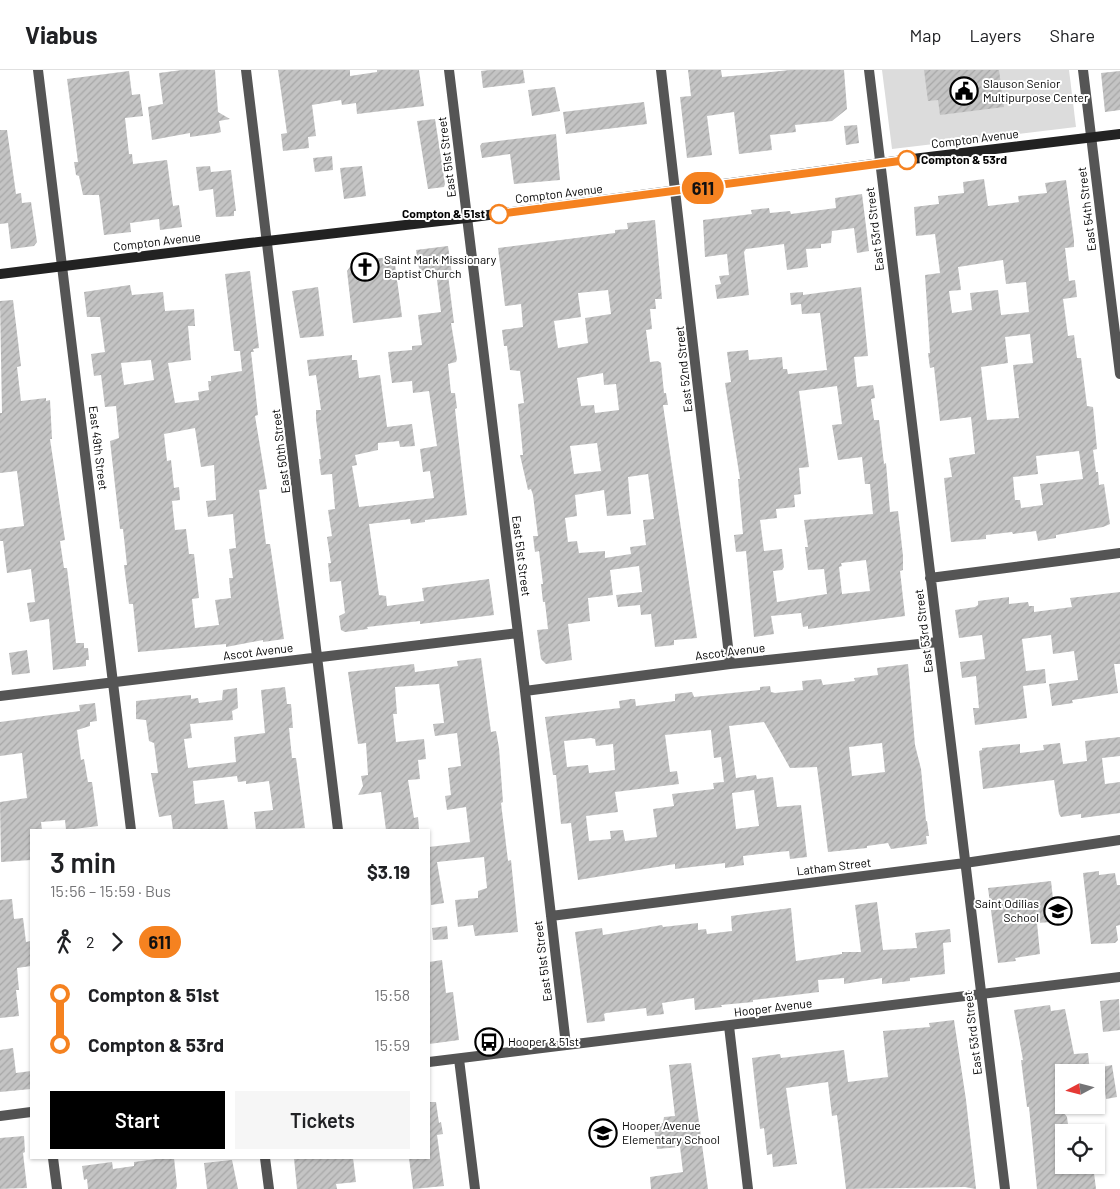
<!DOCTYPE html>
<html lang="en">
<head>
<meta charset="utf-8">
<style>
  :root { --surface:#fff; --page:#f6f6f6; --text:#202124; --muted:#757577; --line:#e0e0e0; --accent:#000 }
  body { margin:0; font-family:Barlow,sans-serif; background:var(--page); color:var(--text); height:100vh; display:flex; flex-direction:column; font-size:19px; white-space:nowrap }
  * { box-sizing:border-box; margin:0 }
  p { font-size:16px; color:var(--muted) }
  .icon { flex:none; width:28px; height:28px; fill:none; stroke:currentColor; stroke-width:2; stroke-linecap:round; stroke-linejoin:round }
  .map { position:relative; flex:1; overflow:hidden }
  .sheet { position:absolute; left:30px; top:759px; width:400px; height:330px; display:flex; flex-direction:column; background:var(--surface); border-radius:0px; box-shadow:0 1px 4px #0004 }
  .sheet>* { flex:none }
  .badge { padding:0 10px; border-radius:16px; font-size:18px; line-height:32px }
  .needle { width:32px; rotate:263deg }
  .fabs { position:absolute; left:1055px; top:994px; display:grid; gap:10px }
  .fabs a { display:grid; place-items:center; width:50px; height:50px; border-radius:0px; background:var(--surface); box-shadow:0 1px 4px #0004; font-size:25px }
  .map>.badge { position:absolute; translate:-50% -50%; box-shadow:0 0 0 2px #fff }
  .legs { display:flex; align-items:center; gap:8px; height:55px; padding:0 20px; font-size:16px }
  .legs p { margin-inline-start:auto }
  .summary { display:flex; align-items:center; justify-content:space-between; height:85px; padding:0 20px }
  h1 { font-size:28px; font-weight:600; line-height:38px }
  .action { display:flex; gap:10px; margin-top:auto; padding:10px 20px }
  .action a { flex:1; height:58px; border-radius:0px; background:var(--accent); color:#fff; font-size:20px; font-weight:600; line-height:58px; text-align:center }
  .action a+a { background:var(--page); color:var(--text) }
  ul { padding:0 20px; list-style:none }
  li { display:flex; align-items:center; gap:18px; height:50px; font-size:19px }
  li i { display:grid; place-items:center; width:8px; height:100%; margin:0 6px; background:currentColor }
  li i::after { content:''; width:12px; height:12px; margin:-6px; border:4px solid; border-radius:50%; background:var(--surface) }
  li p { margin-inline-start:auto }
  li:first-child i { background:linear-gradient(#0000 50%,currentColor 0) }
  li:last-child i { background:linear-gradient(currentColor 50%,#0000 0) }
  header { display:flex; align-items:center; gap:30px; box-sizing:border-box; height:70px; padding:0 25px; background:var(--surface); border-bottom:1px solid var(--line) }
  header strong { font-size:24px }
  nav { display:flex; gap:28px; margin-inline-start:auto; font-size:18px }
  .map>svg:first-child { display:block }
  .park { fill:#dcdcdc }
  .building { fill:url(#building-hatch); fill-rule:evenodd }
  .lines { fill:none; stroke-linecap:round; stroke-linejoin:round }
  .minor { stroke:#555; stroke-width:10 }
  .tertiary { stroke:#555; stroke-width:10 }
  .secondary { stroke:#222; stroke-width:10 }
  .line-1-casing { stroke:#fff; stroke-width:11 }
  .line-1 { stroke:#f58220; stroke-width:8 }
  .stop-1-dot { fill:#fff; stroke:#f58220; stroke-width:2.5 }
  .labels { text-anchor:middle; stroke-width:4; stroke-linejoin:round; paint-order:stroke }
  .poi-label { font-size:12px; fill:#000; stroke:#fff; text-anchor:start }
  .street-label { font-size:12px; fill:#000; stroke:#fff }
  .stop-label { font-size:12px; font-weight:bold; fill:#000; stroke:#fff; text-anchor:start }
</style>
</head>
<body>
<header>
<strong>Viabus</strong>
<nav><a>Map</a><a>Layers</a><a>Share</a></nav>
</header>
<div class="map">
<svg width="1120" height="1119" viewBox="0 0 1120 1119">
  <defs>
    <pattern id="building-hatch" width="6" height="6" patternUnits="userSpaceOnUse" patternTransform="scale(1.25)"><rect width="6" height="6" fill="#c4c4c4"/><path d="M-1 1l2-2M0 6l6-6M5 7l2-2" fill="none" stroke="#a7a7a7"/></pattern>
  </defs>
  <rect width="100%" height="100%" fill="#fff"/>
  <path class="park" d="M882,0H1069L1076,57L892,79Z"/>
  <path class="building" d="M182,0H215L218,42L230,49L219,51L221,62L218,63L190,67V63L152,70L148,37L163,34L159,3Z
    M278,0H350V6L377,2V0H419L424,36L357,44L356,33L342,35L341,30L312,35L316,66L308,67L309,78L283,81L281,64L287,63Z
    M490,0H523L525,13L483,18L481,1Z
    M688,0H721L722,7L790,0H844L847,39L832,51L795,55L796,62L770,65L772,80L739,84L734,42L707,46L712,85L687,88L680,27L691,26Z
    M924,0H999L1004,37L940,45L938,30L928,31Z
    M129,1L132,25L140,24L143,46L125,48L129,84H132L133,94L167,90L173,136L179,135L182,157L160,160L159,149L130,153L131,162L104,165L99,125H83L79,106L76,105L74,92H78L67,9Z
    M1120,1V40L1105,42L1101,3Z
    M555,17L560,41L532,46L528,20Z
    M644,32L647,54L566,64L563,42Z
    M435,49L445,114L444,117L428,119L417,51Z
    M857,55L859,73L846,75L844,56Z
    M0,60H7L16,124L21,123L22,133L31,132L37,172L34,176L11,179L8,153L0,154Z
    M556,64L560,110L514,114L510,84L482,88L480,76L482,73Z
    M332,86L333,100L315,102L313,88Z
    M210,96L211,102L231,100L236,141H234V146L216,147L213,119L199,121L196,97Z
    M362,96L366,126L344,129L340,98Z
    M984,109L988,136L1019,132L1018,126L1047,123L1045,113L1066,110L1074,170V177L1065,178L1069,211L1075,210L1077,227L1063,229L1068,266L1074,265L1077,288H1081L1087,336L1093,337L1097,379L1093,380L1096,402H1098L1099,415L1104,414L1110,454L1103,457L1056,465V468L1038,471L1036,461L1013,464L1012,462L986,465V469L951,472L944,408L952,407L949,388L975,384L971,347L940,351L934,297L930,298L928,283H930L925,205L940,203L935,164L916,166L914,137L939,134L938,126L964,123L963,112ZM1003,190L1006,214L1026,212L1029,242L1001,245L998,220L970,223L972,240L952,243L949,221L961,220L958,197ZM1030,264L1033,293L1013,295L1019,348L987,350L981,297L1008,293L1005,267ZM1079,381L1083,409L1040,414L1043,435L1021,438L1020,430H1015L1013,407L1038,404L1036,386Z
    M862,124L869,181L857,183L854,158L832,161L831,173L821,174V178L806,179L808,197L787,200L784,174L746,179L744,182L749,225L717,229L715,215L721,214L719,206L729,205L727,184L705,187L703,150L752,144L751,140L769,138L770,143L790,141L791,144L836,138L835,128Z
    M655,150L662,229H655L656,239H650L652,259L646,260L650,292L658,291L661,293L664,323H666L668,335H663L697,568L674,570V575L655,577L651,544L641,545L640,535L618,537L616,525L642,522L639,496L610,500L613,525L588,528L590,551L568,554L572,590L546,594L541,589L537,560L548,559L545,532H543L541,514H543L539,481L535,482L533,466H538L533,425L531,419L528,420L520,385H523L518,334L524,333L520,301L510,300L507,276H504L502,260L523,257L521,234L505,236L498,178L615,163V160L628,159L627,153ZM608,220L611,244L585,248L588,273L558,278L554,251L581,247L578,223ZM603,303L604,315L616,314L619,340L595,343L594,335L581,336L577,308ZM597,373L601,401L574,404L570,376ZM648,404L654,449L643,450L646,475L630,477L631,484L605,488V481L579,483L577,471L568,472L565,448L577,446L575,425L604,420L607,446L631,444L628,407Z
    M448,176L452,204L448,205L454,253H451L457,289L456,292L448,294L451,323H455L457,338L455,339L467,445L425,450V452L411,454L410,449L369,454L379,525L386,526L387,536L424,531L422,518L489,509L494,545L420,554V551L367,557L368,559L345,562L341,560L339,546L345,543L341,511L330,512L328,493H331L327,467L332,466L328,440L335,439L332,404L321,405L319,389H321L316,349V340H321L316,305L309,306L307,290L352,285V290H357L359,308L380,305L387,357L412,354L415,376L400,377L399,371L378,373V380L355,385L357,395L352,396L359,437L434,428L430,401L423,402L420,379L437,376L429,321L413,323L412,311L392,313L388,282L412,280V276L422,275L418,245L441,242L436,202L420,204L416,180Z
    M394,187L402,247L353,253L347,201L355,190Z
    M250,201L259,278L253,279L254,282H251L258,345L255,346L267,419L259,420L266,474H270L284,569L263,572V570L226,577V574L138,582L133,534H129L124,495H127L123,459H120L110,371L119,368L116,336L105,337L101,305L94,306L91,284L105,282L100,247H87L84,222L130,215L132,225L163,222L165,241L194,239L195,256H188L191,290L168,293L175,333L199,330L198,322L209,320L208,311H211V306L242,301L240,281H234L225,204ZM151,290L154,310L124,315L121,293ZM195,358L201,397L214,395L216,430L206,431L208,447L233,444L236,478L229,479L233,508H229L231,528L215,530L219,555L195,558L192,529L199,528L194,484H189L186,459L175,460L172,431L180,430L179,417L174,418L171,390L167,391L164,364Z
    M318,217L324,266L300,268L292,221Z
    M861,217L868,286L854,287L857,317L873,315L875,328L871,329L874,350H879L884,394L886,393L890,442L898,441L903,486V500L900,501L905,546L808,559V556L803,557L801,543L771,546L774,564L754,567L746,481L736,482L734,465L743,464L738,409H740L725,313L731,312L727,282L748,280L749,290L782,287L783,299H787L788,304L827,300L820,243L802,244L801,234L791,235L790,223L803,222V225ZM837,316L842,354L832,355L838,390L862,387L865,414H870L873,444L804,450L808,477H805L808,500L824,499L827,524L777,532L773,501L782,500L784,497L782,479L764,481L760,450L777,448L776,439L795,437L794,425L801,424L799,398L809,397L799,321ZM866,490L870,521L842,524L839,497L842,496L841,493Z
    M13,230L21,296L17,297L21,331L46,328V331L50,330L52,369H50L65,470L60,471L64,498H67L76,573H84V578H88L89,590H86V596L53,600L49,549L30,552L27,533L35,532L31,499L7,503L3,471H0V459L24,456L17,401L0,403V343H2L0,231Z
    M1120,522V594H1114L1118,623L1072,630L1073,633L1052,636L1049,614L1078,610L1074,581L1053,584L1051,565L1022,569L1026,601L1045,599L1046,613L1023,616L1027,648L975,655L973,638H979L976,606L962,608L960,592L985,589L982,565L959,568L955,540L975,537L978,535V531L1009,527V534L1028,532L1029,536H1034V542L1072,537L1070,528Z
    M27,580L30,603L12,605L9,583Z
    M481,588L491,662L496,661L499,678L503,732L501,733L508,791L511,790L518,862L475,866L473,855L458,857L455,830L478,828V821L487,818L484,787L437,792L444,833L431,835L429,777L470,772L466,737L447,740L445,726L451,725L448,698L461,696L457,663L435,666L433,654L444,653L439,614L395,617L397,644H393L396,672L424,669L426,689L418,690L420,709L408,710L414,748L418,747L419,760H386L381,722L358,725L363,716L361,706L368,705L366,673L358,674L348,602L414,594L415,602L458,596L457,591Z
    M908,594L915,675L921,699L926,751H927L929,766H926L927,774L891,779L888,773L867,776V778L828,782L817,697L790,698L764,652L729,656L736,708L756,705L757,709L773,707L777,737L801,735L807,787L790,789L789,781L778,782L743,786L744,795L725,798V793L675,799V794L578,810L571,753L561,754L556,705H553L545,647L620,638L619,631L631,629H635L636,636L675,631V624L692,622L694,627L760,620V617L770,616L771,622L775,623L803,620L802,611L821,609L823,615L855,611L854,608L878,605L877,598ZM711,660L714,688L721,687L724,712L713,713L714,719L672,724L674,736L653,739L657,767L625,771L623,760L610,761L611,769L589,771L586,746L618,742L615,722L679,714L677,701L670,702L665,665ZM591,668L595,669L596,676L613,674L615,700L589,703L588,695L567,697L564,671ZM882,673L885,702L852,706L849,677ZM754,720L759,756L736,759L732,723Z
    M285,617L287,634H291L293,658H289L292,688H296L305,758L256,760L254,742L273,740L269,711L246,714V711L238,712L237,706L193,711L195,734L224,730L228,760H173L171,745L159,747L151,703H158L154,673L149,671L146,650L136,649V631L191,625V629L198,628L199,633L222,630L223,620L237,618L238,638L232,641L233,650L190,654L192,668L184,669L188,698L236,692L234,667L265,663L261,620Z
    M95,633L97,651L90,652V656L77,660L81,690L84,689L88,712H92L98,756L66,760L65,750L41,752L42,760H31V790L1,792L0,732L27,728L22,683L0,686V652L80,641L79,635Z
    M1120,667V686L1102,688L1105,714L1120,712V743L1081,748V744L1061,747L1059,744L1054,710L983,719L979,681L982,680V678L1020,674V683L1044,680L1043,675L1060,673L1063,694L1087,691L1085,671Z
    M1099,801V805L1115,803L1117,815H1120V855L1116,856L1118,870L1115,873L1091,874L1083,803Z
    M1051,811L1053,829H1049L1051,852L1037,853L1040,884L1015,888L1016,891L998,893L988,818Z
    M12,829L14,849L23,848L26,872L31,871V896L17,898L19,920H16L19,946L0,948V830Z
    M877,832L883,880L917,878L915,863L950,859L951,872L943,873L945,904L910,908V911L882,914V908L844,914V908L818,910L819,922L753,930V932L721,935L722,937L695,940L694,928L662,933L664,944L647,946L646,938L606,943L604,944L605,951L587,953L575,862L602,858L603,865L662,855L663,857L698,853V860L706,859L707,864L732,861L731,846L791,838L796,891L842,884V882H861L855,835Z
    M447,856L448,869L433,870L432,858Z
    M442,890L446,923L453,922L459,970L429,974V892Z
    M1119,929L1120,960L1103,962L1100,931Z
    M1050,935L1051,941L1065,939L1074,984L1088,983L1090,1002H1064V1043L1067,1047L1069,1062H1064V1095H1093L1096,1119H1037L1029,1037H1027L1021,990H1023L1014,940Z
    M954,950L966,1030L976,1119L965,1117L846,1119L837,1045L832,1046L828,1012L786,1018L797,1094L773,1097L772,1084L767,1085L764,1058L760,1059L752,988L780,984L781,988L844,980L848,1012L888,1007L883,961L930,957L929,953Z
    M13,978L16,1003L31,1001V1019L0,1022V980Z
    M691,993L708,1119H651L650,1107L683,1102L680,1077L657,1079L654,1058H659V1053H663L664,1047L675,1046L669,995Z
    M1112,995L1117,1027L1106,1029L1102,997Z
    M429,1032H436L439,1053L441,1052L443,1064L437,1065L444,1116L413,1119L409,1088H429Z
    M24,1066L25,1082L23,1083L27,1118L0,1119V1068Z
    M165,1088H174L177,1116L176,1119H88L87,1109L84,1110L82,1096L112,1092L113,1099L134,1096V1092Z
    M294,1088H353L356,1112L336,1114L337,1119H297Z
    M232,1090L238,1119H207L204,1093Z"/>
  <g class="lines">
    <path class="minor" d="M38,0L131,760
      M246,0L338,760
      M449,0L525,621L566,975
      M661,0L730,594
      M869,0L1005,1119
      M1083,0L1120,304
      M930,508L1120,483
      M525,621L730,594L938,572
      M0,626L518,563
      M551,846L965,793L1120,770
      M729,956L748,1119
      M459,989L475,1119
      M53,1088L57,1119
      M265,1088L269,1119"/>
    <path class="tertiary" d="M429,992L1120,907
      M0,1046L31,1042"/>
    <path class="secondary" d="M0,204L249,173L466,148L896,91L1120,64"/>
  </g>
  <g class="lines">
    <g class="line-1-casing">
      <path id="line-1" d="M499,144L907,90"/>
    </g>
    <use href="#line-1" class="line-1"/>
  </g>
  <defs>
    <g id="civic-ring" transform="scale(1.4375)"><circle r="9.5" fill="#fff" stroke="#000" stroke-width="1.5"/><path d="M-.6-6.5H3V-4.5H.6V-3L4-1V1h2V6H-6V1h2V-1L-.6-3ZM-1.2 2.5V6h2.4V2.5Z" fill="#000"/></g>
    <g id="church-ring" transform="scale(1.4375)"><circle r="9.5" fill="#fff" stroke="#000" stroke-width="1.5"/><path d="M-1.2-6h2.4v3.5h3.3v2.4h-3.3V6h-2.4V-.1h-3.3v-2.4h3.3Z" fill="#000"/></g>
    <g id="school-ring" transform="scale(1.4375)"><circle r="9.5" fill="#fff" stroke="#000" stroke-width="1.5"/><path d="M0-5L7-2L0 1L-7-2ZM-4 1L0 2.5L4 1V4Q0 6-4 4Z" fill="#000"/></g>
    <g id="bus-ring" transform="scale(1.4375)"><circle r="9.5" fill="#fff" stroke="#000" stroke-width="1.5"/><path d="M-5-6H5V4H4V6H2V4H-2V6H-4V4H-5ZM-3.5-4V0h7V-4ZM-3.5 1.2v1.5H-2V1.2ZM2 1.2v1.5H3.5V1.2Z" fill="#000"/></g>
  </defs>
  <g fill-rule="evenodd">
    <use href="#civic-ring" x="964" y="21"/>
    <use href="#church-ring" x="365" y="197"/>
    <use href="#school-ring" x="1058" y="841"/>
    <use href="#bus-ring" x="489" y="972"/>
    <use href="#school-ring" x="603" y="1063"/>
  </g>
  <g class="stop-1-dot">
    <circle cx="907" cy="90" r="9"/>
    <circle cx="499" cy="144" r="9"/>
  </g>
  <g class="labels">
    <g class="poi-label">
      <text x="983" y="18">Slauson Senior<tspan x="983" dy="14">Multipurpose Center</tspan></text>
      <text x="384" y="194">Saint Mark Missionary<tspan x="384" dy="14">Baptist Church</tspan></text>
      <text x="1039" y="838" text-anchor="end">Saint Odilias<tspan x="1039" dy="14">School</tspan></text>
      <text x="508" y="976">Hooper &amp; 51st</text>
      <text x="622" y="1060">Hooper Avenue<tspan x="622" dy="14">Elementary School</tspan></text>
    </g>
    <g class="street-label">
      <text transform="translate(975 69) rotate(-7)" y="4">Compton Avenue</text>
      <text transform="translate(447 87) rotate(-97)" y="4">East 51st Street</text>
      <text transform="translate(559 124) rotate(-7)" y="4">Compton Avenue</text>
      <text transform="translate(1087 139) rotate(-97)" y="4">East 54th Street</text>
      <text transform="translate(875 159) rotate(-97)" y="4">East 53rd Street</text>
      <text transform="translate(157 172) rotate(-7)" y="4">Compton Avenue</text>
      <text transform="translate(684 299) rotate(-96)" y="4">East 52nd Street</text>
      <text transform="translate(98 378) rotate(83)" y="4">East 49th Street</text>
      <text transform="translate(281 381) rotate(-97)" y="4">East 50th Street</text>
      <text transform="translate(521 486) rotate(83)" y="4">East 51st Street</text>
      <text transform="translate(924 561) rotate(-97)" y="4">East 53rd Street</text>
      <text transform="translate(258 582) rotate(-7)" y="4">Ascot Avenue</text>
      <text transform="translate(730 582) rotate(-7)" y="4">Ascot Avenue</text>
      <text transform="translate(834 797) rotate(-7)" y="4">Latham Street</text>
      <text transform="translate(543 891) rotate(-97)" y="4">East 51st Street</text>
      <text transform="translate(773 938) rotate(-7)" y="4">Hooper Avenue</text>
      <text transform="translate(973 963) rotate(-97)" y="4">East 53rd Street</text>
    </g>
    <g class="stop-label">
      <text x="921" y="94">Compton &amp; 53rd</text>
      <text x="485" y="148" text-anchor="end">Compton &amp; 51st</text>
    </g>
  </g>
</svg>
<div class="fabs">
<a><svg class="needle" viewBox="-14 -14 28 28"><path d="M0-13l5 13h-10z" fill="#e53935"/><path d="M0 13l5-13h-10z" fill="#757577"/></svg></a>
<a><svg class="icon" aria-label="locate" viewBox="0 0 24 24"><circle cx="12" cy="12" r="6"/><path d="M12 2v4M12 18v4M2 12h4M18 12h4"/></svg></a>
</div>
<b class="badge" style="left:703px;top:118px;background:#f58220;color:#111">611</b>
<section class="sheet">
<div class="summary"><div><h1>3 min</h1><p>15:56 – 15:59 · Bus</p></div><b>$3.19</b></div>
<div class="legs"><svg class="icon" aria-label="walk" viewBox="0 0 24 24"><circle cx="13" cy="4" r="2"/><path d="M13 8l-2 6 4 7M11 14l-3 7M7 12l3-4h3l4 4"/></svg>2<svg class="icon" aria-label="forward" viewBox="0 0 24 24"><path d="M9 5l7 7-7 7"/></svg><b class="badge" style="background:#f58220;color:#111">611</b></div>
<ul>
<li><i style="color:#f58220"></i><b>Compton &amp; 51st</b><p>15:58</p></li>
<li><i style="color:#f58220"></i><b>Compton &amp; 53rd</b><p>15:59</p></li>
</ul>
<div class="action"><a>Start</a><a>Tickets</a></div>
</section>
</div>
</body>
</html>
